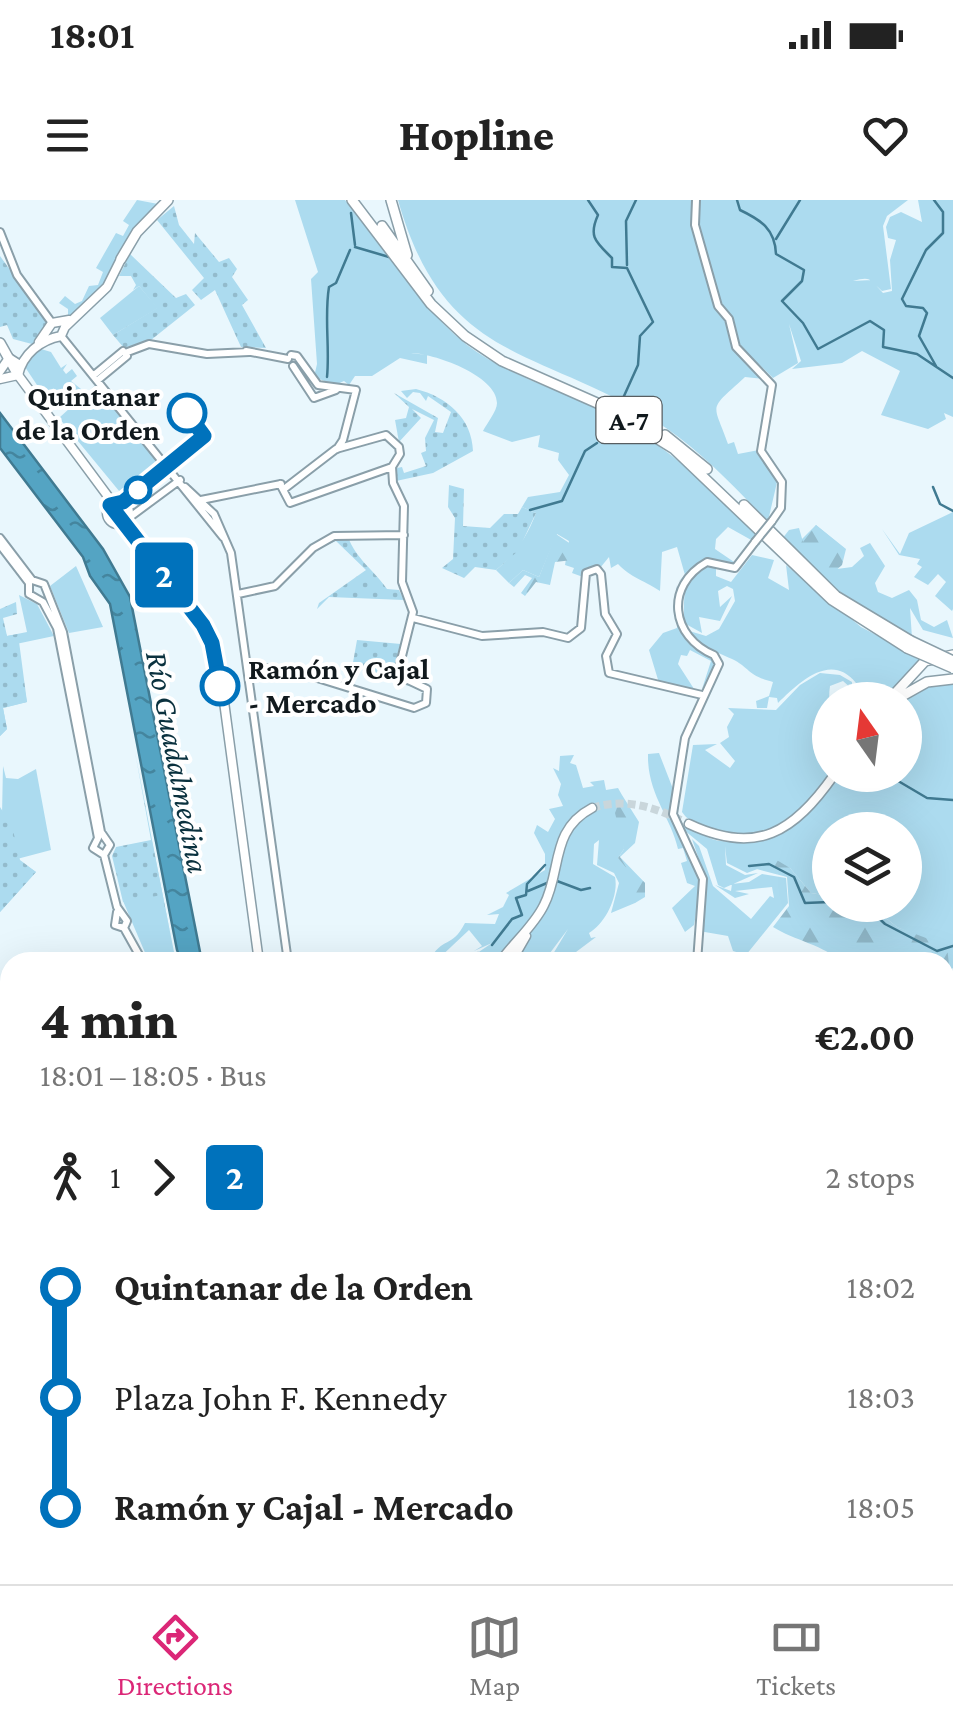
<!DOCTYPE html>
<html lang="en">
<head>
<meta charset="utf-8">
<style>
  :root { --surface:#fff; --page:#f6f6f6; --text:#222; --muted:#767676; --line:#e0e0e0; --accent:#db2777 }
  body { margin:0; font-family:"Crimson Pro",serif; background:var(--page); color:var(--text); height:100vh; display:flex; flex-direction:column; font-size:38px; white-space:nowrap }
  * { box-sizing:border-box; margin:0 }
  p { font-size:32px; color:var(--muted) }
  .icon { flex:none; width:55px; height:55px; fill:none; stroke:currentColor; stroke-width:2; stroke-linecap:round; stroke-linejoin:round }
  .map { position:relative; flex:1; overflow:hidden }
  .sheet { position:absolute; left:0px; top:752px; width:955px; height:632px; display:flex; flex-direction:column; background:var(--surface); border-radius:30px 30px 0 0; box-shadow:0 10px 40px #0002 }
  .sheet>* { flex:none }
  .badge { padding:0 20px; border-radius:8px; font-size:35px; line-height:65px }
  .needle { width:65px; rotate:346deg }
  .tools { position:absolute; left:812px; top:482px; display:grid; gap:20px }
  .tools a { display:grid; place-items:center; width:110px; height:110px; border-radius:50%; background:var(--surface); box-shadow:0 10px 40px #0002; font-size:50px }
  .map>.badge { position:absolute; translate:-50% -50%; box-shadow:0 0 0 5px #fff }
  .legs { display:flex; align-items:center; gap:15px; height:110px; padding:0 40px; font-size:32px }
  .legs p { margin-inline-start:auto }
  .overview { display:flex; align-items:center; justify-content:space-between; height:170px; padding:0 40px }
  h1 { font-size:55px; font-weight:800; line-height:75px }
  ul { padding:0 40px; list-style:none }
  li { display:flex; align-items:center; gap:35px; height:110px; font-size:38px }
  li i { display:grid; place-items:center; width:15px; height:100%; margin:0 12px; background:currentColor }
  li i::after { content:''; width:25px; height:25px; margin:-12px; border:8px solid; border-radius:50%; background:var(--surface) }
  li p { margin-inline-start:auto }
  li:first-child i { background:linear-gradient(#0000 50%,currentColor 0) }
  li:last-child i { background:linear-gradient(currentColor 50%,#0000 0) }
  .status { display:flex; justify-content:space-between; align-items:center; height:70px; padding:0 50px; background:var(--surface); direction:ltr }
  .status svg { height:28px; fill:currentColor }
  header { display:flex; justify-content:space-between; align-items:center; height:130px; padding:0 40px; background:var(--surface); font-size:45px; font-weight:800 }
  .dock { display:flex; justify-content:space-around; align-items:center; height:140px; border-top:2px solid var(--line); background:var(--surface); font-size:28px; color:var(--muted) }
  .dock a { display:grid; justify-items:center; gap:5px }
  .dock .active { color:var(--accent) }
  .map>svg:first-child { display:block }
  .grass { fill:#acdbef }
  .forest { fill:url(#forest-firs) }
  .park { fill:url(#park-dots) }
  .water { fill:url(#water-ripples); stroke:#407a91; stroke-width:2.5 }
  .lines { fill:none; stroke-linecap:round; stroke-linejoin:round }
  .stream { stroke:#407a91; stroke-width:2.5 }
  .primary-tunnel { stroke:#c9d6db; stroke-width:8; stroke-dasharray:8 4; stroke-linecap:butt }
  .secondary-casing { stroke:#8a9fa9; stroke-width:10 }
  .primary-casing { stroke:#8a9fa9; stroke-width:11 }
  .highway-casing { stroke:#8a9fa9; stroke-width:12 }
  .secondary { stroke:#fff; stroke-width:6 }
  .primary { stroke:#fff; stroke-width:8 }
  .highway { stroke:#fff; stroke-width:9 }
  .secondary-bridge-casing { stroke:#8a9fa9; stroke-width:10; stroke-linecap:butt }
  .highway-bridge-casing { stroke:#8a9fa9; stroke-width:12; stroke-linecap:butt }
  .secondary-bridge { stroke:#fff; stroke-width:6 }
  .highway-bridge { stroke:#fff; stroke-width:9 }
  .line-1-casing { stroke:#fff; stroke-width:22 }
  .line-1 { stroke:#0072bc; stroke-width:15 }
  .stop-1-dot { fill:#fff; stroke:#0072bc; stroke-width:5 }
  .labels { text-anchor:middle; stroke-width:8; stroke-linejoin:round; paint-order:stroke }
  .shield { fill:#fff; stroke:#585e61; stroke-width:2.5 }
  .shield-label { font-size:28px; font-weight:bold; fill:#11191d }
  .stop-label { font-size:30px; font-weight:bold; fill:#11191d; stroke:#fff; text-anchor:end }
  .water-label { font-size:32px; font-style:italic; fill:#0a313e; stroke:#fff }
</style>
</head>
<body>
<div class="status"><b>18:01</b><svg viewBox="0 0 49 12"><path d="M0 12V9h3v3zM5 12V6h3v6zM10 12V3h3v9zM15 12V0h3v12zM26 1h20v11H26zM47 4h2v5h-2z"/></svg></div>
<header><svg class="icon" aria-label="menu" viewBox="0 0 24 24"><path d="M4 6h16M4 12h16M4 18h16"/></svg>Hopline<svg class="icon" aria-label="heart" viewBox="0 0 24 24"><path d="M12 20l-8-8c-3-5 5-10 8-4 3-6 11-1 8 4z"/></svg></header>
<div class="map">
<svg width="953" height="1384" viewBox="0 0 953 1384">
  <defs>
    <pattern id="forest-firs" width="22" height="20" patternUnits="userSpaceOnUse" patternTransform="scale(2.5)"><rect width="22" height="20" fill="#acdbef"/><path d="M5 1l3.5 6h-7zM16 11l3.5 6h-7z" fill="#93bbcc"/></pattern>
    <pattern id="park-dots" width="8" height="8" patternUnits="userSpaceOnUse" patternTransform="scale(2.5)"><rect width="8" height="8" fill="#acdbef"/><path d="M2 2h.1M6 6h.1" fill="none" stroke="#93bbcc" stroke-width="1.8" stroke-linecap="round"/></pattern>
    <pattern id="water-ripples" width="26" height="14" patternUnits="userSpaceOnUse" patternTransform="scale(2.5)"><rect width="26" height="14" fill="#54a4c3"/><path d="M2 4q2-2 4 0t4 0M15 11q2-2 4 0t4 0" fill="none" stroke="#44859e"/></pattern>
  </defs>
  <rect width="100%" height="100%" fill="#e9f7fd"/>
  <path class="grass" d="M137,0L158,4L162,0L99,92L68,118V109L59,103L65,96L75,104L82,101L89,86L98,85L103,72L96,68L116,33L123,36L129,25L123,21Z
    M295,0H345C387,47 416,105 467,145C508,176 559,189 604,212C665,243 710,287 757,335L753,341L728,327L716,339L715,349L737,364L705,359L678,382L685,375L677,347L662,352L660,391C640,378 633,379 618,364L611,368L609,357L600,368L586,369L583,377L572,373L574,368L565,365L569,341L557,334L539,377L523,370L509,383L496,370C516,353 527,337 536,313L522,307L528,297L560,292L569,275L558,260L559,253L538,247L540,235L512,242L483,231C487,223 497,211 497,203C497,175 432,153 411,153L427,155V164L400,158L372,176H355L349,185L344,181L335,185L314,177L317,164L311,79L318,72Z
    M398,0H693V33L715,107L729,125L734,150L764,179L745,177C707,212 713,201 728,244L734,242L738,254L759,250L778,278L768,321C736,289 704,254 666,228C543,145 446,169 398,0Z
    M698,0H908L887,16L883,26L891,89L882,91C869,80 872,76 853,81L871,80L883,93L892,91L890,60L896,40L888,38L886,27L890,17L901,12L922,22L918,0H953V217L944,213L946,219L928,229L881,215L900,171L862,151L842,163L792,169L801,161L789,124L798,163L773,178L739,145L733,121L720,103L700,35Z
    M139,86L158,108L113,135L100,118Z
    M41,149L51,152L61,168L67,164L63,170L66,174L72,169L77,176L71,181L81,189L51,206L23,164Z
    M94,186L162,264L124,297L59,218Z
    M953,312V409L952,411L935,396L946,382L938,374L928,385L914,377L922,367L917,364L920,359L899,355L882,329L900,354L909,333Z
    M816,325L844,348L837,369L852,367L864,356L860,348L870,343L885,366L875,383L878,392L892,398L909,390L917,400L921,420L934,427L947,420L953,438L923,430L910,408L912,438L839,391L799,342Z
    M752,355L774,360L768,378L789,390L786,365L861,427L922,459L886,500H847L856,483C830,451 798,484 778,503L777,498L769,497L767,508H757L756,501L769,496L773,482C748,476 749,467 732,459C713,450 701,449 686,430L706,436L719,429L735,401L733,389L727,386L718,391L720,407L732,396L720,421L699,417L702,433L684,423C684,398 681,365 716,365V376L731,382Z
    M76,366L103,427L69,433L50,386Z
    M676,385L683,436L716,463L702,489L711,461L690,450L687,456L681,455L678,464L696,492L659,483L649,450L663,433L677,428Z
    M19,395L37,404L54,436L16,444L27,502L3,508L7,529L0,536V420L7,436L27,432Z
    M820,473L840,475L852,482V489L843,481L830,486C826,510 839,551 829,576C810,621 758,644 714,630C700,625 690,624 682,612L693,545L717,544L705,550L730,568L735,561L720,543L729,537L727,527L734,514L728,508L776,510L800,485Z
    M953,481V768L945,773L949,765L943,747L897,727L870,705H905V630H830V696L811,693L790,668L776,662L747,673L727,663L725,646L726,665L745,675L758,673L724,688L718,685L707,649L678,625C694,624 705,640 721,641C777,647 805,617 837,575H905V500H899L921,488Z
    M659,553L673,589L669,618C699,660 704,675 694,725L685,732L672,708L695,686L687,683L681,663L687,661L683,648L678,649C671,617 647,594 648,554Z
    M574,555L570,563L576,565L583,588L594,586L590,582L604,580L606,590L618,588L622,595L624,649L618,658L645,683L635,703L611,713L619,683L614,673L597,665L599,640L594,644L593,664L615,677C619,696 605,724 589,733L591,738L596,737L564,761L538,762L541,755L553,754L568,729L550,753L536,754L535,762H513L551,700L566,637L585,617L562,635L543,705L498,762L467,760L492,743L474,751L482,746L469,730L435,762H428C444,734 451,750 465,723L495,724L499,714L487,715L503,707L509,695L506,693L545,670V654L534,633L537,625L548,632L555,619L549,609L563,606L558,595L561,584L553,568L559,571L560,556Z
    M3,566L6,578L18,579L36,569L51,650L17,659L36,672L0,712Z
    M692,639L699,646L713,686L751,719L770,696L774,698L772,687L735,691L749,694L735,698L715,685L731,691L732,684L749,682L762,674L786,678L788,703L746,755L733,751L728,736L699,731L707,683Z
    M152,641L176,762H149L123,701L136,699Z"/>
  <path class="forest" d="M816,325L846,349L842,365L832,374L839,391L782,339L789,330L799,328L803,342Z
    M556,334L578,349L573,360L555,362L550,385L536,382L525,396L521,393L532,378L525,375L514,387L509,383L523,370L539,377Z
    M622,595L639,622L635,643L620,657L645,683V697L635,703V678L618,658L624,649L615,613Z
    M770,656L790,668L811,693L830,696V705H870L897,727L947,746L949,765L840,762C827,746 793,740 773,727L789,706L787,677L753,668Z"/>
  <path class="park" d="M174,6L179,25L194,44L195,33L219,62L229,58L237,69L232,77L248,100L242,105L266,148L241,147L215,90L201,100L192,90L204,78L157,20Z
    M130,54L176,98L186,94L195,105L151,140L124,148L113,135L157,108L139,86L133,90L136,85L131,76H119Z
    M0,56L48,122L42,137L32,144L13,139L7,125L0,127Z
    M416,189C447,197 472,218 473,251L433,273L396,281L397,268L402,267L404,273L426,266L421,253L426,251L425,238L434,220L412,209L421,218L399,242L395,220L406,218L409,207L394,193L438,218L435,232L443,233L451,212L428,196L426,201L420,193L413,192L407,198L401,191Z
    M449,285L464,289L463,326L490,328L504,314H518L522,307L536,313L518,351L496,370L475,367L464,378L442,368L453,359L455,318L448,307Z
    M348,337C356,359 374,370 387,389L399,390L404,400L329,397L317,409L319,403L366,370L336,341L314,351L330,340Z
    M16,402L17,414L3,418L7,436L18,434L27,502L3,508L7,529L0,536V409Z
    M357,440L401,444L395,472L402,482L423,490L424,497L422,490L396,482V479L352,468Z
    M135,552L172,743L162,695L123,702L112,656L116,647L151,640Z
    M0,607L12,626L20,660L36,672L0,712Z
    M945,909L953,913L952,1130L945,1125Z
    M946,1303H953V1384H840L842,1375H886L896,1381L904,1375H945Z"/>
  <path class="water" d="M0,213L103,349L130,397L202,762H182L177,750L110,404L90,376L83,357L0,248Z"/>
  <g class="lines">
    <path class="stream" d="M588,0L598,15C588,37 596,42 612,58V67L627,68L653,122L640,136L638,165L624,196
      M737,0L740,10C761,20 775,29 776,54L804,70L802,81L782,101L803,123L818,149L870,121L884,130L883,147L917,154L953,178
      M934,0L943,12V33L926,50L902,99L906,106L923,108L927,113L919,136L936,166
      M351,13L355,45
      M776,39L800,0
      M355,47L389,57
      M627,65L626,21L636,0
      M327,177C330,147 324,117 329,87L336,83L350,50
      M933,287L940,304L953,311
      M530,310L562,301L585,251L597,243
      M888,575L927,598L953,600
      M749,666L769,664L794,677L805,703L830,702
      M557,681L581,690L590,688
      M528,691L547,683
      M865,705L885,724L937,751L953,746
      M492,745L512,719L522,715L516,698L526,695L527,684L545,665
      M467,760L478,753
      M828,1381L831,1384"/>
    <path class="primary-tunnel" d="M592,608C627,597 657,608 689,624"/>
    <g class="secondary-casing">
      <path id="secondary" d="M696,0L695,25L718,106L729,119L736,147L772,185L761,251L782,282L781,308L772,321
        M0,32L17,75L52,123
        M61,136L223,337
        M246,151L288,159
        M125,153L149,144L207,154L249,152
        M291,155L297,156L318,185L356,190L343,240L337,249
        M293,166L314,198L336,190
        M94,175L123,151
        M98,180L127,156
        M280,284L290,303L392,267
        M185,287L214,314L231,353L288,762
        M284,289L336,249L386,235L399,247L400,254L392,267
        M201,300L281,284
        M123,302L168,266
        M126,320L180,280
        M0,338L32,380L44,384L63,432L101,632L110,645L104,655
        M0,345L29,383V394L43,402L57,428L98,638L93,648L104,655
        M238,394L275,386L313,348L334,336L404,335
        M413,418L482,436L543,432L568,438L581,428L586,373L597,369L601,374L605,414L617,434L606,456L609,473L702,495
        M249,466L298,472L414,508L426,503L427,489L408,480L399,468L413,412L402,382L404,306L393,283L392,267
        M104,655L117,707L127,721L124,728L143,762
        M117,712L115,725L124,728
        M697,762L703,679L673,614L685,538L719,464L714,455C671,437 664,386 707,362L735,368L755,342
        M0,804L10,815
        M0,843L10,823
        M0,851L10,870
        M0,946L10,938
        M0,1156L10,1154
        M945,1247L953,1246
        M0,1368L10,1371
        M0,1375L40,1384
        M29,1375L79,1384
        M202,1375L204,1384
        M466,1375L499,1384
        M394,1384L411,1375
        M435,1384L445,1375
        M645,1384L656,1375
        M760,1384L763,1375"/>
    </g>
    <g class="primary-casing">
      <path id="primary" d="M121,59L107,87L65,127L61,136C40,140 23,154 18,175L216,442L259,762
        M39,142L52,123L69,120
        M0,171L9,158L20,165
        M0,179L18,175
        M107 313a11 11 0 1 1 22 0a11 11 0 1 1-22 0Z
        M689,624C757,656 794,632 834,575
        M500,762C513,743 534,726 544,705C562,670 550,630 592,608
        M511,762L526,736
        M945,877L953,874
        M0,991L10,984
        M0,997L10,991
        M266,1375L269,1384
        M322,1375L324,1384"/>
    </g>
    <g class="highway-casing">
      <path id="highway" d="M352,0L431,104L465,136L502,161L606,207L674,249L832,400L907,448
        M391,0L407,55
        M382,26L428,91
        M121,59L137,32L168,0
        M0,143L18,175
        M609,202L648,224
        M665,235L707,269
        M744,305L836,396L911,441
        M889,500L925,461L953,455
        M895,500L927,482L953,479"/>
    </g>
    <use href="#secondary" class="secondary"/>
    <use href="#primary" class="primary"/>
    <use href="#highway" class="highway"/>
    <g class="secondary-bridge-casing">
      <path id="secondary-bridge" d="M755,342L772,321"/>
    </g>
    <g class="highway-bridge-casing">
      <path id="highway-bridge" d="M911,441L953,461
        M907,448L953,468"/>
    </g>
    <use href="#secondary-bridge" class="secondary-bridge"/>
    <use href="#highway-bridge" class="highway-bridge"/>
  </g>
  <g class="lines">
    <g class="line-1-casing">
      <path id="line-1" d="M187,213L204,236L123,302L110,305L203,425L212,443L220,486"/>
    </g>
    <use href="#line-1" class="line-1"/>
  </g>
  <g class="stop-1-dot">
    <circle cx="187" cy="213" r="18"/>
    <circle cx="138" cy="290" r="12"/>
    <circle cx="220" cy="486" r="18"/>
  </g>
  <g class="labels">
    <rect class="shield" x="596.5" y="197" width="65" height="46" rx="8"/>
    <g class="shield-label">
      <text x="629" y="230">A-7</text>
    </g>
    <g class="stop-label">
      <text x="160" y="206">Quintanar<tspan x="160" dy="34">de la Orden</tspan></text>
      <text x="248" y="479" text-anchor="start">Ramón y Cajal<tspan x="248" dy="34">- Mercado</tspan></text>
    </g>
    <g class="water-label">
      <text transform="translate(178 562) rotate(79)" y="11">Río Guadalmedina</text>
    </g>
  </g>
</svg>
<div class="tools">
<a><svg class="needle" viewBox="-14 -14 28 28"><path d="M0-13l5 13h-10z" fill="#e53935"/><path d="M0 13l5-13h-10z" fill="#767676"/></svg></a>
<a><svg class="icon" aria-label="layers" viewBox="0 0 24 24"><path d="M12 4l9 5-9 5-9-5zM3 14l9 5 9-5"/></svg></a>
</div>
<b class="badge" style="left:164px;top:375px;background:#0072bc;color:#fff">2</b>
<section class="sheet">
<div class="overview"><div><h1>4 min</h1><p>18:01 – 18:05 · Bus</p></div><b>€2.00</b></div>
<div class="legs"><svg class="icon" aria-label="walk" viewBox="0 0 24 24"><circle cx="13" cy="4" r="2"/><path d="M13 8l-2 6 4 7M11 14l-3 7M7 12l3-4h3l4 4"/></svg>1<svg class="icon" aria-label="forward" viewBox="0 0 24 24"><path d="M9 5l7 7-7 7"/></svg><b class="badge" style="background:#0072bc;color:#fff">2</b><p>2 stops</p></div>
<ul>
<li><i style="color:#0072bc"></i><b>Quintanar de la Orden</b><p>18:02</p></li>
<li><i style="color:#0072bc"></i><span>Plaza John F. Kennedy</span><p>18:03</p></li>
<li><i style="color:#0072bc"></i><b>Ramón y Cajal - Mercado</b><p>18:05</p></li>
</ul>
</section>
</div>
<nav class="dock">
<a class="active"><svg class="icon" aria-label="directions" viewBox="0 0 24 24"><path d="M12 3l9 9-9 9-9-9zM9 14v-3h6M13 9l2 2-2 2"/></svg>Directions</a>
<a><svg class="icon" aria-label="map" viewBox="0 0 24 24"><path d="M3 6l6-2 6 2 6-2v14l-6 2-6-2-6 2zM9 4v14M15 6v14"/></svg>Map</a>
<a><svg class="icon" aria-label="tickets" viewBox="0 0 24 24"><path d="M3 7h18v10H3zM15 7v10"/></svg>Tickets</a>
</nav>
</body>
</html>
